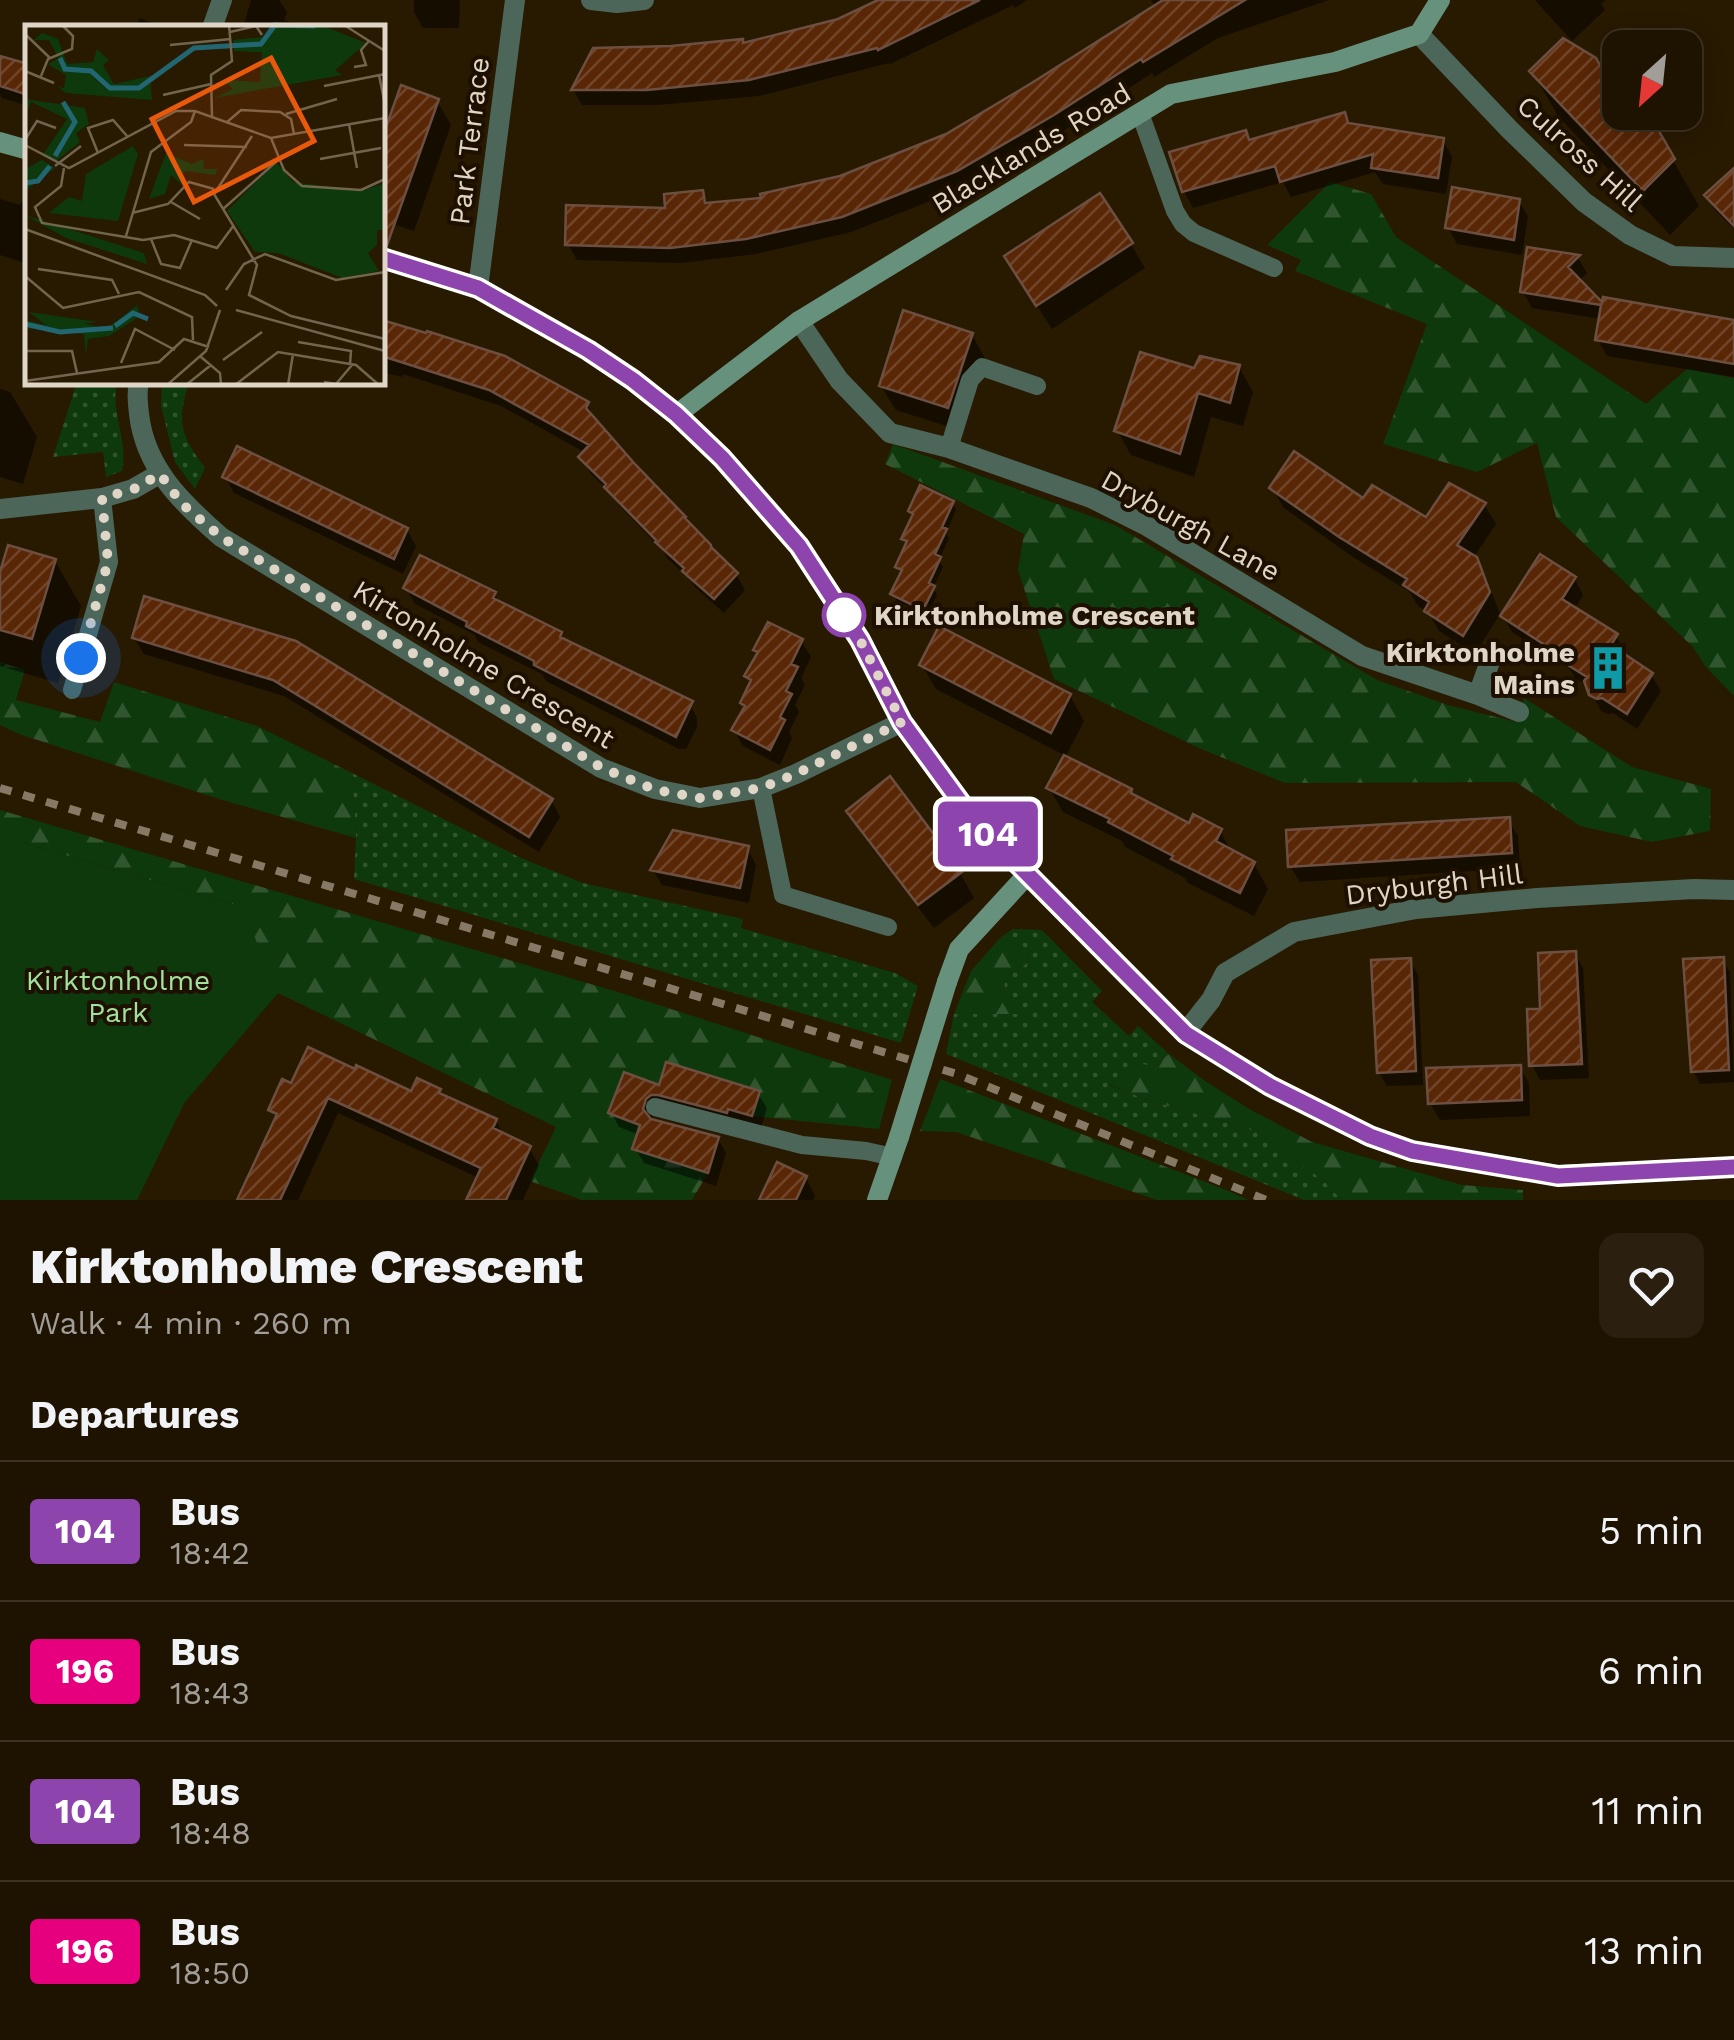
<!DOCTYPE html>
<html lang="en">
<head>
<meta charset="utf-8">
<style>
  :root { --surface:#1e1301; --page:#2b2010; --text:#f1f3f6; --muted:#a19e99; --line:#3c3223 }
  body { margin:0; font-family:"Work Sans",sans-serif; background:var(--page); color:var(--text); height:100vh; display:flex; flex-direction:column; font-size:38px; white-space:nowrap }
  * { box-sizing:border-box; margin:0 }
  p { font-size:32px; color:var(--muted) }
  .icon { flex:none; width:55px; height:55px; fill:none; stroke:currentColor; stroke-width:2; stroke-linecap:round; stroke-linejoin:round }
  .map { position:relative; height:1200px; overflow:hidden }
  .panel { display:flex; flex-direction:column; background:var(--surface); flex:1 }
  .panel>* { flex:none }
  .badge { padding:0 20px; border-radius:8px; font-size:35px; line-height:65px }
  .needle { width:65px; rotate:207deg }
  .controls { position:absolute; left:1602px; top:30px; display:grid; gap:20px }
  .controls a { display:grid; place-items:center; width:100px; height:100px; border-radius:20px; background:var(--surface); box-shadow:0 5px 25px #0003,0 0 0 2px var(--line); font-size:50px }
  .you { position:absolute; width:50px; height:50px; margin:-25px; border:8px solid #fff; border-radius:50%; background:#1a73e8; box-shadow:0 0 0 15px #1a73e833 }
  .map>.badge { position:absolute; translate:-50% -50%; box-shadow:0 0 0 5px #fff }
  h2 { padding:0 30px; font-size:38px; line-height:90px }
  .round { display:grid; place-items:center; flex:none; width:105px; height:105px; border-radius:20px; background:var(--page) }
  .overview { display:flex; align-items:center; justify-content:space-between; height:170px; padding:0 30px }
  h1 { font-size:48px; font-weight:800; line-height:75px }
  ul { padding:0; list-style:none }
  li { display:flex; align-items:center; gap:30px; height:140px; padding:0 30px; border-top:2px solid var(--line) }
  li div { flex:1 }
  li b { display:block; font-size:38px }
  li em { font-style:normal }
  li .badge { min-width:110px; font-weight:700; text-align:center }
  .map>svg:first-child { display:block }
  .grass { fill:url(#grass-dots) }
  .forest { fill:url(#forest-firs) }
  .park { fill:#0e390d }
  .shadow { fill:#0007 }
  .building { fill:url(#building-hatch); stroke:#6c4f41; stroke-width:2.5 }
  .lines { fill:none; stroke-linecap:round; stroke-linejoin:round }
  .lane { stroke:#4c675a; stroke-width:18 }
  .street { stroke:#4c675a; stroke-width:20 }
  .secondary { stroke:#66927d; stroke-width:20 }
  .rail { stroke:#867a67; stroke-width:8; stroke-dasharray:12 12; stroke-linecap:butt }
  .secondary-bridge { stroke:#66927d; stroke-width:20 }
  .line-casing { stroke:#fff; stroke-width:22 }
  .line { stroke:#8e44ad; stroke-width:15 }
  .walk { stroke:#e0d6c7; stroke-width:10; stroke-dasharray:0 18 }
  .stop-dot { fill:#fff; stroke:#8e44ad; stroke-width:5 }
  .labels { text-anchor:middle; stroke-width:8; stroke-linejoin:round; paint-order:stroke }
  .street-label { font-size:28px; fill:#e0d6c7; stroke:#1e1000 }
  .stop-label { font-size:28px; font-weight:bold; fill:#e0d6c7; stroke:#1e1000; text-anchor:start }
  .poi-label { font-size:28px; font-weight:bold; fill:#e0d6c7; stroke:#1e1000; text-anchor:end }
  .park-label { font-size:28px; fill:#a0e19b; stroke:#1e1000 }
  .inset-river { fill:none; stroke:#226671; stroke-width:5 }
  .inset-road { fill:none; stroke:#726550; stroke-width:2.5 }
  .view { fill:#e8590c; fill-opacity:0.15; stroke:#e8590c; stroke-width:5 }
  .inset-edge { fill:none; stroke:#e0d6c7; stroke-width:5 }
</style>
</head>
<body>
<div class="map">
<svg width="1734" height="1200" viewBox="0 0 1734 1200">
  <defs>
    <pattern id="grass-dots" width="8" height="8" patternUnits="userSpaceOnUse" patternTransform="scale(2.5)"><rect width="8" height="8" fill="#0e390d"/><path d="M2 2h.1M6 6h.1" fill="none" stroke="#31552f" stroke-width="1.8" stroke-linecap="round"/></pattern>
    <pattern id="forest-firs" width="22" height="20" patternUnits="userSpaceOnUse" patternTransform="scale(2.5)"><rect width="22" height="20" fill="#0e390d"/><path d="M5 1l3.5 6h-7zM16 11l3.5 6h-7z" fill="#31552f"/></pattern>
    <pattern id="building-hatch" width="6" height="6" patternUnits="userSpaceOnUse" patternTransform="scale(2.5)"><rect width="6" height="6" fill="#592606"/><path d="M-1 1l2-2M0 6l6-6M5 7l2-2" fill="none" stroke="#714529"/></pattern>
  </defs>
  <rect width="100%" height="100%" fill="#281901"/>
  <path class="grass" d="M77,382L117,383C110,412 129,441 122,471L106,477L103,452L53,457Z
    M162,383H189C176,423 181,435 205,468L195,489L175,462L161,406Z
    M352,773L521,858L583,883L743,919L741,928L895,973L918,986L901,1043L354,879L356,838Z
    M1013,929L1042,930L1102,991L1092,1002L1129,1036L1138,1026L1169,1054L1153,1067L1109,1085L1145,1099L1255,1131L1323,1180L1342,1200H1304L946,1054L954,1014H1017L1005,997L1004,977L1026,964L1030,950L1000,938Z"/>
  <path class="forest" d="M1330,182L1371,194L1396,237L1646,404L1687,369L1734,378V696L1705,666L1693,647L1556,517L1537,443L1477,472L1383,444L1427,324L1295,271L1301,260L1267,245Z
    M893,444L1115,525L1377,680L1451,706L1517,722L1524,698L1632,767L1711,789L1710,831L1652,842L1580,826L1516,782L1285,783L1201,749L1054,679L1018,570L1024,534L885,464Z
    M0,662L25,670L16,700L100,722L114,682L257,726L352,773L356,838L219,799L19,734L0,725Z
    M0,810L621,993L892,1080L879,1129L752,1116L760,1091L659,1087L624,1072L608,1112L641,1123L633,1149L708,1173L692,1200H582L530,1181L556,1127L278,993L184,1103L137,1200L242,907L0,836Z
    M1000,938L1030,950L1026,964L1004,977L1005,997L1018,1014H954L971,971Z
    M1169,1054L1205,1081L1251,1110L1312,1142L1462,1185L1523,1190V1200H1342L1323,1180L1255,1131L1145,1099L1108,1084L1144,1064L1153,1067Z
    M940,1079L1231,1192L1248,1200H1157L956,1132L920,1131Z"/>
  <path class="park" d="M0,836L242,907L278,993L184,1103L137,1200H0Z"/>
  <path class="shadow" d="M251,0H279L287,12L284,20L306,28H243Z
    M414,0H460L459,28H423L414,12Z
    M883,0H1027L1015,8L1013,5L890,64L889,63L759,96L658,105H582L573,90L839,22Z
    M1151,0H1329L1218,38L1154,77L1152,73L1063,131L966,187L851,232L756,254L680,263L577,260L568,244L668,210L702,193L709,205L764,200L841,179L947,137L1156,7Z
    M1535,0H1606L1601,4L1605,10L1572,41Z
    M140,18L163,28H135Z
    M0,58L28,67V106L2,98L0,95Z
    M1532,71L1620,102V112L1646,113L1699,206L1670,235L1558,116Z
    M437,101L451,125L414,231L382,220Z
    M1343,115L1350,126L1443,140L1452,157L1446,194L1383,184L1375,172L1291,197L1283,182L1193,208L1184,191L1250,143Z
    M1734,171V229L1716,211L1707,195Z
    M0,199L20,205L21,202L28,204V264L0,255Z
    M1519,201L1528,217L1522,255L1457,244L1448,227Z
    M1131,244L1145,268L1052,329L1021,281Z
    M1529,250L1578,258L1587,273L1578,282L1603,308L1734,322V377L1607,356L1598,340L1601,319L1532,308L1523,292Z
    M382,323L587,404L596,420L595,422L736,574L745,590L724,613L695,587L691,580L667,558L663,551L617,503L611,493L591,474L582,458L586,453L501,406L403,374L402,377L382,372Z
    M972,335L986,360L962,431L896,410L881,386Z
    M1239,367L1253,392L1243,426L1211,417L1194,477L1131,455L1117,430L1196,371Z
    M0,389L10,392L37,437L23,484L0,477Z
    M225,476L407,530L416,546L403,574L234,493Z
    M1272,488L1364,502L1427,520L1484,504L1496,524L1473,558L1487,580L1500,614L1475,654L1439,631L1428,612L1418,606L1410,592L1353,557L1284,508Z
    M952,503L956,510L946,533L949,538L939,560L943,567L933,588L937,595L927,616L897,601L893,594L902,575L897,567L908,545L904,539L914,516L911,511Z
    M55,561L81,606L58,683L0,666V577Z
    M1574,578L1583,595L1574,610L1616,636L1625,652L1623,656L1651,675L1661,691L1637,729L1613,713L1608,714L1601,711L1588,686L1575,678L1570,669L1512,632L1503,616Z
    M406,588L495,594L502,606L560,634L565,642L688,701L697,718V727L686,749H679L546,681L542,674L478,642L475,635L415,604Z
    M146,599L551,800L560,817L539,852L284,696L144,654L134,638Z
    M801,641L811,657L801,678L805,685L795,705L799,712L789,732L792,738L780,765L743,746L734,730L746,709L743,703L752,684L747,676L759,656L755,650Z
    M922,665L1070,696L1084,721L1066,756L936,689Z
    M1049,788L1130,791L1134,798L1190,826L1220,831L1232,853L1254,864L1268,889L1254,916L1188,883L1185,878L1125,847L1122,841L1063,812Z
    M849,812L960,873L974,898L934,928L863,836Z
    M1508,820L1518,836L1520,868L1300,882L1290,866Z
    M747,848L756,865L749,903L662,885L653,870Z
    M1575,954L1583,968L1589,1078L1540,1080L1532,1065Z
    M1723,960L1730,972L1734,1082L1700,1084L1693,1071Z
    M1410,961L1418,975L1423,1085L1387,1086L1379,1072Z
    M1519,1067L1529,1083L1530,1116L1440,1120L1430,1103Z
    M292,1087L413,1094L439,1091L442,1097L496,1121L504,1136L529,1148L539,1165L523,1200H469L479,1178L338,1113L298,1200H240L277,1120L271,1109Z
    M661,1089L758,1094L767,1108L760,1130L653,1114L651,1121L718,1139L726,1153L716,1186L644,1163L635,1148L640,1135L619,1127L611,1112Z
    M806,1178L815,1196L813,1200H761Z"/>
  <path class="building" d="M878,0H980L878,50L877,48L749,80L647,90H571L593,48L671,46L743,39V43L838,19Z
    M1163,0H1245L1143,62L1141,59L1054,115L957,171L842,217L746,239L670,248L565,245L566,205L665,208L664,194L703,190L705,203L761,198L760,194L840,176L946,134L1030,84Z
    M1563,38L1596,58L1620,102V112H1648L1675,159L1643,191L1529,71Z
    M0,56L28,64V95L0,86Z
    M401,85L439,99L387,245H382V138Z
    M1345,112L1348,123L1444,138L1438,178L1371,168L1373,154L1280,182L1275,166L1182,192L1169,152L1246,130L1249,140Z
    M1734,168V226L1704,195Z
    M1452,187L1520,199L1514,240L1445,228Z
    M1100,193L1133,243L1036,306L1004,256Z
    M1527,247L1580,255L1568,267L1602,302L1603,297L1734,320V364L1595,340L1601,305L1520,292Z
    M903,310L973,333L948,408L879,386Z
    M382,320L426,333L427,331L505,356L589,402L586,408L634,463L686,517L685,518L711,545V547L738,573L714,599L682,571L684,568L655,542L656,540L604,487L606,484L578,457L589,445L489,390L382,356Z
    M1140,352L1194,368L1200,356L1240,365L1230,403L1198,393L1180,454L1114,431Z
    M237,446L408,528L394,559L222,477Z
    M1294,451L1363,498L1372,485L1426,517L1449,483L1486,503L1457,545L1477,557L1490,592L1463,636L1424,611L1429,602L1403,585L1407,579L1339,537L1269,488Z
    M920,485L954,501L942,527L947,529L935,554L941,557L929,583L935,586L923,610L890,594L902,570L895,567L907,541L901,539L913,514L908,511Z
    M8,545L56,559L32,639L0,630V572Z
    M1540,554L1576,577L1562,599L1618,634L1611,645L1653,673L1627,714L1602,698L1597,699L1589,695L1584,681L1587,677L1563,662L1565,658L1500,616Z
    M420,555L496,592L493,598L562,632L560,637L693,701L676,737L534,665V661L466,626L467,622L403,588Z
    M144,596L296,641L553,799L529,837L273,680L132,638Z
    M768,622L803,639L791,664L798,667L786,691L792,694L780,717L785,720L770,750L731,730L745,706L740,703L751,680L744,676L758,652L753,650Z
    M939,626L1071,694L1051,733L919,665Z
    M1064,755L1132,789L1131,793L1189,823L1193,814L1222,829L1216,841L1255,862L1240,893L1171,859L1173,856L1108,822L1110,819L1046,788Z
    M890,776L962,872L918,905L846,811Z
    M1510,817L1512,853L1288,867L1286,830Z
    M673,830L749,846L740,888L650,870Z
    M1576,951L1582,1064L1529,1066L1527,1009H1540L1538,953Z
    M1724,957L1729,1070L1691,1072L1683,959Z
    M1411,958L1416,1071L1377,1073L1371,960Z
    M308,1047L355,1069L356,1065L411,1091L417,1078L441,1089L439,1093L497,1119L493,1128L531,1146L506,1200H466L481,1168L328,1098L280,1200H237L277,1114L268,1110L282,1079L291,1083Z
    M666,1062L760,1091L752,1116L728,1109L727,1113L658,1095H651L646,1099L643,1109L651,1119L719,1137L708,1173L632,1149L640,1125L608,1113L624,1072L659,1085Z
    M1521,1065L1522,1100L1428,1104L1426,1068Z
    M777,1162L807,1176L796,1200H759Z"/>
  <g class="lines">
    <path class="lane" d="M1140,113L1175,211L1183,224L1194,233L1274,268
      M949,448L970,380L982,367L1037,386
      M72,690L109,562L102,498
      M761,788L783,895L888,927
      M655,1107L802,1145L866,1151L893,1157"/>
    <path class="street" d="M591,0L617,3L644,0
      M212,28L222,0
      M1419,34L1509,129L1584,202L1630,235L1673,256L1734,258
      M478,288L515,0
      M799,321L839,380L890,433L949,448L1091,498L1145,525L1362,656L1478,695L1519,712
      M139,382C136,393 138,403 139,414C145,468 182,503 221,537L601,768L655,789L700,798L761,788L796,774L902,722
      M0,509L102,498L133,489L159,474
      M1478,695L1492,656
      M1185,1033L1211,1000L1225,973L1294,932L1416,909L1537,898L1694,889L1734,890"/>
    <path class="secondary" d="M0,142L28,150
      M382,258L478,288L588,350L633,380L676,415L722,458L799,546L860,640L902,722L972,818L1185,1033L1270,1086L1370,1137L1412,1151L1559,1175L1734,1167
      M676,415L799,321L1171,94L1335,62L1419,34L1440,0
      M947,982L959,949L1028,874
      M877,1200L899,1137"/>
    <path class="rail" d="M0,788L957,1074L1266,1200"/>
    <path class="secondary-bridge" d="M899,1137L947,982"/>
  </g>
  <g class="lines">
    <g class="line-casing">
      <path id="line" d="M382,258L478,288L588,350L633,380L676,414L722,458L799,546L860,640L902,722L972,818L1186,1034L1270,1086L1370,1136L1412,1151L1558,1176L1734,1167"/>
    </g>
    <use href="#line" class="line"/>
    <path class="walk" d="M81,658L108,562L102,498L134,489L160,474L182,504L221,537L602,768L656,790L700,798L761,788L796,774L902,722L860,640L844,615"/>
  </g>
  <defs>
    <g id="building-bare" transform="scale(3.45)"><path d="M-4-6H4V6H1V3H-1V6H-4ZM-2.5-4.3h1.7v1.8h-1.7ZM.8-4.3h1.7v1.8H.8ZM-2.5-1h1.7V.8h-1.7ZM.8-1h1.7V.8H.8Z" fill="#0f9aa8" stroke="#1e1000" stroke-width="2.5" paint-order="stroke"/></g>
  </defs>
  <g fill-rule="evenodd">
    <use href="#building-bare" x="1608" y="668"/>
  </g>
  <circle class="stop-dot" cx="844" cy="615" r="20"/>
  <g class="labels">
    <g class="street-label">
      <text transform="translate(469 141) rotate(-83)" y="10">Park Terrace</text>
      <text transform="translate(1031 148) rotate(-31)" y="10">Blacklands Road</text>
      <text transform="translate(1580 153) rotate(42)" y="10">Culross Hill</text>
      <text transform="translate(1191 525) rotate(29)" y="10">Dryburgh Lane</text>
      <text transform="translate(484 664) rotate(31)" y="10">Kirtonholme Crescent</text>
      <text transform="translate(1434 884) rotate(-7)" y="10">Dryburgh Hill</text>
    </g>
    <g class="stop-label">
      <text x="874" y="625">Kirktonholme Crescent</text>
    </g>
    <g class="poi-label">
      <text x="1575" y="662">Kirktonholme<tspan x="1575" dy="32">Mains</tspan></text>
    </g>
    <g class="park-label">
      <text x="118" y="990">Kirktonholme<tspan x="118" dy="32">Park</tspan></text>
    </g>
  </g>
  <g transform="translate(25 25)">
    <rect width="360" height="360" fill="#281901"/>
    <path d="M245,0L317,50L189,73L208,64L199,55L235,57L237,27L209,26L208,15L238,12ZM17,8L33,14L42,39L68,37L72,24L84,35L78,40L89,59L130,50L113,62L82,65L69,53L39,44L24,15H9ZM141,128L167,139L178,134L179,144H193L190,150L161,146L154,152L157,160L146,150L140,169L124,174ZM0,190L119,228L122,239L41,213ZM112,280L115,291L84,311L63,314L61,330L59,309L0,303V295L21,300L4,287L73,297L60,298L80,305Z" fill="#0e390d"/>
    <path d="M245,0H296L341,18L306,49L240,62L235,57L237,27L209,26L208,15L238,12ZM34,33L39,44L60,46L82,65L113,62L125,53L127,75L41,68L33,62L39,63L41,50L23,39ZM0,74L60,83L64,99L51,108L55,117L30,137L17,131L42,94L6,77L0,91ZM108,121L113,129L93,196L24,188L44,172L57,176L61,149ZM17,135L30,143L0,166V144ZM251,137L268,157L336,166L360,158V205H352V220L343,228L354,246L317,253L253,228L230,227L202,186Z" fill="#0e390d"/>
    <path class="inset-river" d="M35,33L40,44L66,46L85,63H114L169,23L236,19L250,0L290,1M30,131L50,97L38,77M0,158L13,156L25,141M0,299L35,307L88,303M90,301L108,288L123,294"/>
    <path class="inset-road" d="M81,0H168M319,0L360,26M205,7L231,1L237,10M0,9L25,33M145,20L206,14M329,42L341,40L336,25L344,16M0,46L29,58M354,50L360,80M16,51L23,34L47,24L48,11L37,0M299,61L360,49M138,70L186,59M261,89L312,74M187,92L186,50L207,36L204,0M201,98L216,85L255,87L266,94L269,109M324,99L332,143M227,111L189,169L232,240L224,270L266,291L360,314M246,113L259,145L277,161L336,165L360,154M0,115L12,96L31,103M0,120L44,143L151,86H170L246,113L360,93M159,120L222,122M73,128L63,103L88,95L102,111M295,134L356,123M30,141L56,121M39,143L36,161L10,182L17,198L118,215L149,210L192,223L209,200M146,177L175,194M198,184L253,135M107,188L143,179L164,157L189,164M0,204L180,270L192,281M101,211L126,127L166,97L170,86M126,214L136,239L155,243L167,215M13,244L87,255L94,269M0,251L38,283L114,267L167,292L168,315M201,265L219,239L240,229L311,255L360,247M211,285L360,326M273,317L326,326L325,339M0,326H47L52,348M176,332L195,348L196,360M198,335L237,307M96,338L110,304L150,325M0,356L134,337L159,314L184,322M299,357L311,359L327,340M142,360L181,326L195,285M161,360L186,340M210,360L253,327L331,340L354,360M263,360L268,329"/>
    <path class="view" d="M246,33L289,116L169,177L127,94Z"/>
    <rect width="360" height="360" class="inset-edge"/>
  </g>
</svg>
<div class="controls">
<a><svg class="needle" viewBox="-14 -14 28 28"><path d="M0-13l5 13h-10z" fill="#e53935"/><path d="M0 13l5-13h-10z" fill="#a19e99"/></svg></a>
</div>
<div class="you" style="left:81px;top:658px"></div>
<b class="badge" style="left:988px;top:834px;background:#8e44ad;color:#fff">104</b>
</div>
<section class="panel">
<div class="overview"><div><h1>Kirktonholme Crescent</h1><p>Walk · 4 min · 260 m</p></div><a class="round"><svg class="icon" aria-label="heart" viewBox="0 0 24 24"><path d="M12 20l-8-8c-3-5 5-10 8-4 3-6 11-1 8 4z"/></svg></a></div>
<h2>Departures</h2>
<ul>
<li><span class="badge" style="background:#8e44ad;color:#fff">104</span><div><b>Bus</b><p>18:42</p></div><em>5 min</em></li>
<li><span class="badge" style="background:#e6007e;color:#fff">196</span><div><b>Bus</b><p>18:43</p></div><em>6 min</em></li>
<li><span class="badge" style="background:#8e44ad;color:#fff">104</span><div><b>Bus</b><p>18:48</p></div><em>11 min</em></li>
<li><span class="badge" style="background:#e6007e;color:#fff">196</span><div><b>Bus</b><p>18:50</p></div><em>13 min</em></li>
</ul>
</section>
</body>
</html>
